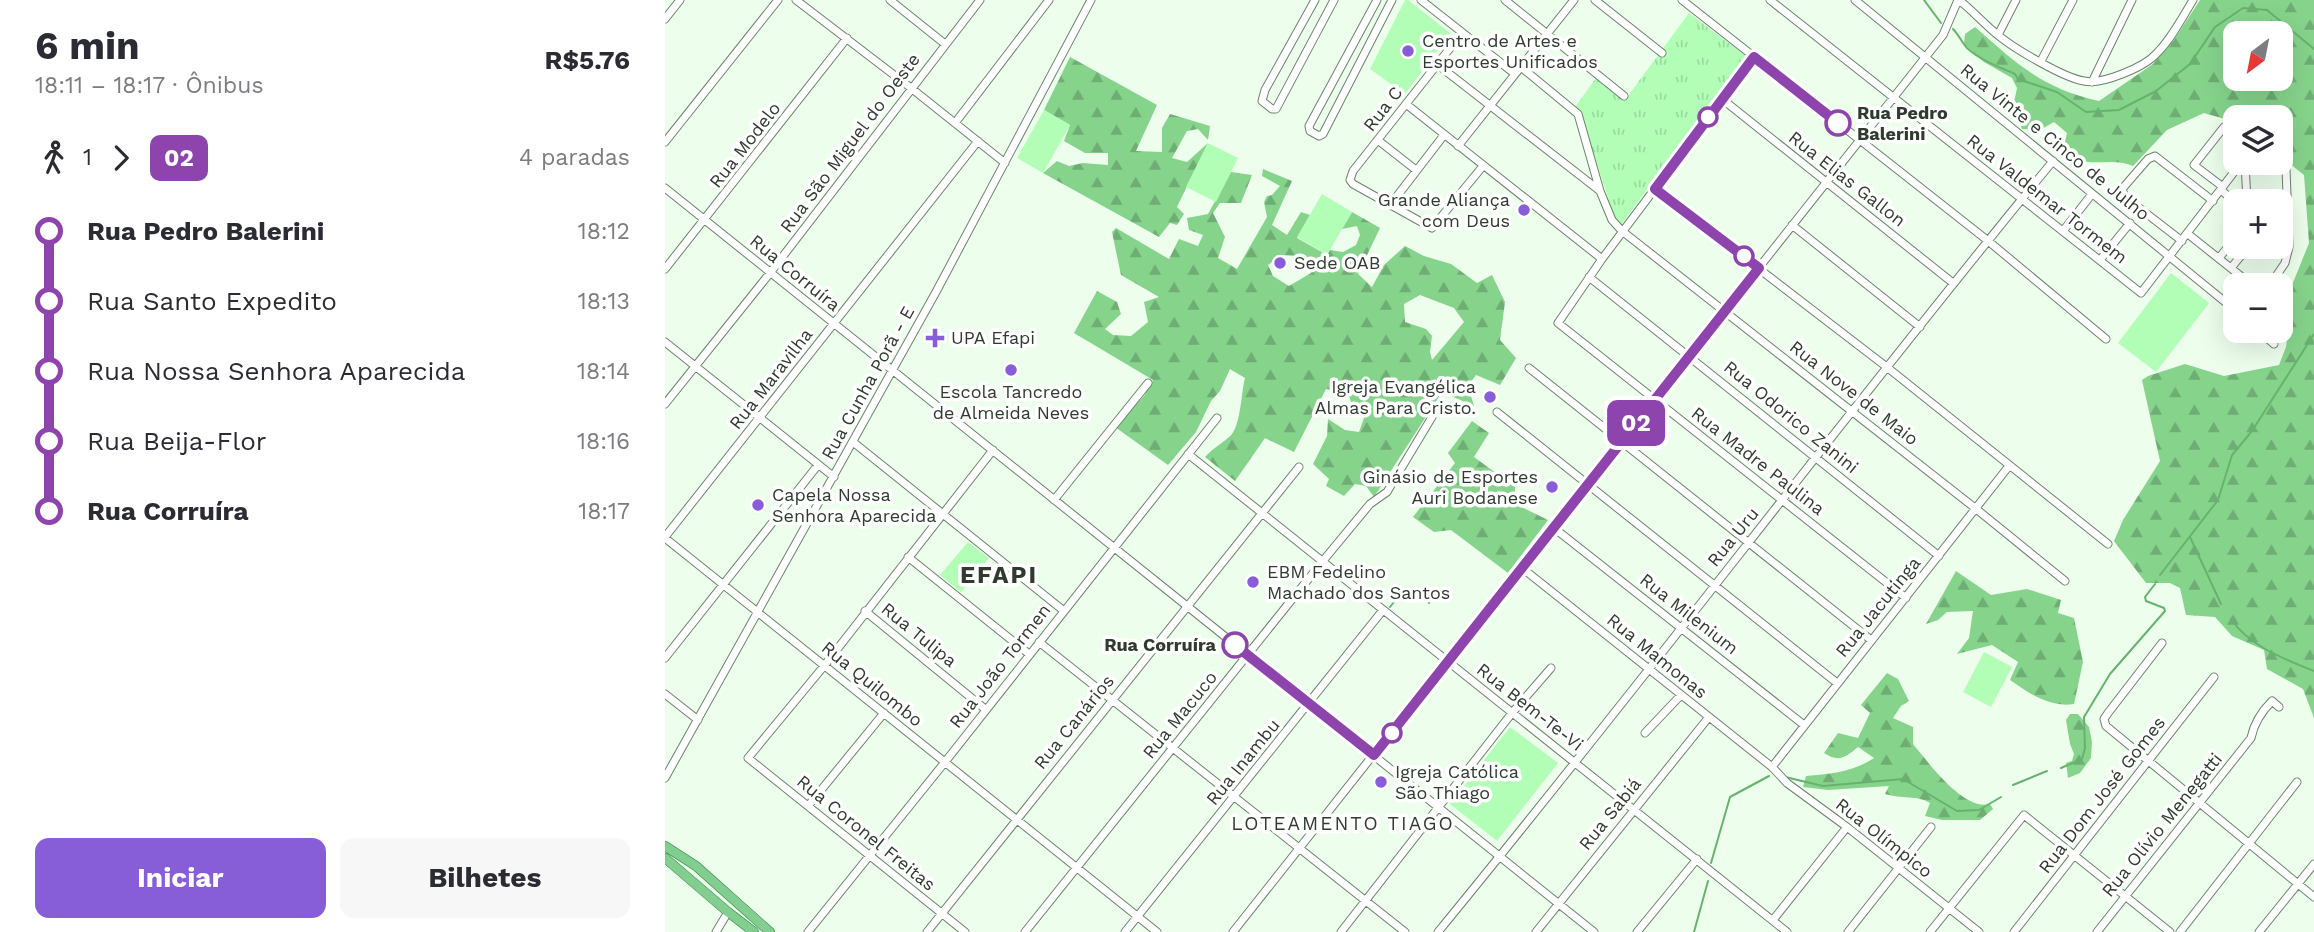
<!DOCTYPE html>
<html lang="pt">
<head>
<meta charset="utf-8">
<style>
  :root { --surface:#fff; --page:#f7f7f7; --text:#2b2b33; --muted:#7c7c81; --accent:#875ed8 }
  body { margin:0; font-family:"Work Sans",sans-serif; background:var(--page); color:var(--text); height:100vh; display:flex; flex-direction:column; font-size:26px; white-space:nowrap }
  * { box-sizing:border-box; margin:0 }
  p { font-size:23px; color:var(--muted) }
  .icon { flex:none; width:38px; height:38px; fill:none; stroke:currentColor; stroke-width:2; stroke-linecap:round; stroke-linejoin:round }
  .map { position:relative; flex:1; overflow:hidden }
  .sheet { display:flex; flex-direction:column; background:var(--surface); width:665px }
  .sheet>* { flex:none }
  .badge { padding:0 14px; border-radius:10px; font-size:24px; line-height:46px }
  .needle { width:46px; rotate:212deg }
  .tools { position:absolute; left:1558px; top:21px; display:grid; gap:14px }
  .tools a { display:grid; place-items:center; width:70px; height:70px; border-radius:14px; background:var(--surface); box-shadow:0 7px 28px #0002; font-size:35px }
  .map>.badge { position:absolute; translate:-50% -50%; box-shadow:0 0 0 4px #fff }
  .legs { display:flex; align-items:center; gap:10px; height:77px; padding:0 35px; font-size:23px }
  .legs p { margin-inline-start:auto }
  .headline { display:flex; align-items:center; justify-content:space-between; height:119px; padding:0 35px }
  h1 { font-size:38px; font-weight:700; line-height:52px }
  .cta { display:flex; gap:14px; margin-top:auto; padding:14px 35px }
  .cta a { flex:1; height:80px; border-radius:14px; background:var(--accent); color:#fff; font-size:28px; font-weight:700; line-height:80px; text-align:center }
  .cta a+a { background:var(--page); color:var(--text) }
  ul { padding:0 35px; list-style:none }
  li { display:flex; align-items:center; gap:24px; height:70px; font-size:26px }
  li i { display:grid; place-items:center; width:10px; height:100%; margin:0 9px; background:currentColor }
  li i::after { content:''; width:18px; height:18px; margin:-9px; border:5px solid; border-radius:50%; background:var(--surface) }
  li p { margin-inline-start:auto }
  li:first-child i { background:linear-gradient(#0000 50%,currentColor 0) }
  li:last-child i { background:linear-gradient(currentColor 50%,#0000 0) }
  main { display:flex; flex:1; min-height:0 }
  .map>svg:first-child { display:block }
  .forest { fill:url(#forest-firs); fill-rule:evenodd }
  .park { fill:url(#park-tufts) }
  .pitch { fill:#b2feb7 }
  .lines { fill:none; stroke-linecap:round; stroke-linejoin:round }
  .stream { stroke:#66b36d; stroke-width:2 }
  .minor-casing { stroke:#6a846b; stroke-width:9 }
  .major-casing { stroke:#2f843e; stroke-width:10 }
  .minor { stroke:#fff; stroke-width:7 }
  .major { stroke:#82cd90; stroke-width:9 }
  .line-1-casing { stroke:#fff; stroke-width:16 }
  .line-1 { stroke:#8e44ad; stroke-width:10 }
  .poi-dot { fill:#875ed8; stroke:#fff; stroke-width:2.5 }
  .stop-1-dot { fill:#fff; stroke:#8e44ad; stroke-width:3.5 }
  .labels { text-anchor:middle; stroke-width:7; stroke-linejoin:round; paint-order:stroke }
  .poi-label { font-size:18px; fill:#303b30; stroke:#fff; text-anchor:start }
  .street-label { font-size:18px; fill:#303b30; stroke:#fff }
  .stop-label { font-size:18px; font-weight:bold; fill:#303b30; stroke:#fff; text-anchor:start }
  .neighbourhood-label { font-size:19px; letter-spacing:2px; fill:#303b30; stroke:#fff }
  .district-label { font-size:24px; font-weight:bold; letter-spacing:2px; fill:#303b30; stroke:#fff }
</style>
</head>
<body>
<main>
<section class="sheet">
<div class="headline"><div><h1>6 min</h1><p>18:11 – 18:17 · Ônibus</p></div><b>R$5.76</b></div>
<div class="legs"><svg class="icon" aria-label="walk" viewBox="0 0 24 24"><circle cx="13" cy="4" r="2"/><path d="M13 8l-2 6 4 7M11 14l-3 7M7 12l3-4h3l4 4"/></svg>1<svg class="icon" aria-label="forward" viewBox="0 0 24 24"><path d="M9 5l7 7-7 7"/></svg><b class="badge" style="background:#8e44ad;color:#fff">02</b><p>4 paradas</p></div>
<ul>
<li><i style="color:#8e44ad"></i><b>Rua Pedro Balerini</b><p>18:12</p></li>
<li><i style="color:#8e44ad"></i><span>Rua Santo Expedito</span><p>18:13</p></li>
<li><i style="color:#8e44ad"></i><span>Rua Nossa Senhora Aparecida</span><p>18:14</p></li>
<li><i style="color:#8e44ad"></i><span>Rua Beija-Flor</span><p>18:16</p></li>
<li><i style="color:#8e44ad"></i><b>Rua Corruíra</b><p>18:17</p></li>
</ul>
<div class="cta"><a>Iniciar</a><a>Bilhetes</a></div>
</section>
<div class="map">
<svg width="1649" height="932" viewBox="0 0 1649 932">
  <defs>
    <pattern id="forest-firs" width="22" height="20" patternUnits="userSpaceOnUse" patternTransform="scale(1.75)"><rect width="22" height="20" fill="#86d48c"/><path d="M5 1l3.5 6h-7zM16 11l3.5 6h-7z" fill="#6ead73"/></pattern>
    <pattern id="park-tufts" width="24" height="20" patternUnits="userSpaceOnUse" patternTransform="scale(1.75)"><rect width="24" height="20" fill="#b2feb7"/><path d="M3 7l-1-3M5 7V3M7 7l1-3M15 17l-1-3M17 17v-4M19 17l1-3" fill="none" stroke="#99db9e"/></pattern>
  </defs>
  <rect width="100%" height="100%" fill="#edfeed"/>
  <path class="forest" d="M1535,0H1649V718L1638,689L1602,669L1599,650L1567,636L1550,617L1521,615L1515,588L1505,583H1481L1449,541L1458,520L1495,461L1477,380L1483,376L1520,364L1559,376L1614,365L1621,347L1625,317L1617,310L1644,243L1639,175L1615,156V117H1570V122L1539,113L1502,130L1468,166C1444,155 1423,172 1398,151L1402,133L1389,122L1375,130L1357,129L1348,107L1352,88L1347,78L1319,62L1299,44L1300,34L1310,27C1352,64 1377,88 1434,101L1488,64L1509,40ZM1570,33H1615V79H1570Z
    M405,57L492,105L471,151L497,152V128L505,114L545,126L543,140L533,129L522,131L507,158L522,162L543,143L512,207L519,214L512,225L505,223L494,237L378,173L392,161L404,166L418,163L443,165V153H420L399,141L405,125L379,110Z
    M598,169L627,181L607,225L622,235L636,212L645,215L632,238L662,255L665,250L678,252L691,245L695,235L692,226L677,229L687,212L715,228L693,274L707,287L719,265L740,246L759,256L786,264L812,283L827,275L840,302L835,340L851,358L835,385L811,375L803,386L809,406L777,392L709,497L701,486L690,484L679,496L661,486L664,479L648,464L662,436L663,419L680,430L694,432L699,418L687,405L683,393L661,389L629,452L600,438L570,481L540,457C548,448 561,441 567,434C576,422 576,393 580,378L565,369L555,391L546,401L531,432L503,465L450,427L479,396L488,380L409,333L432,291L452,302L456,314L440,329L448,335L466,336L483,322L479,302L494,297L456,275L447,232L451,228L504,259L514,239L533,246L538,235L524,230L522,218L543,214L566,172L587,175L576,203H555L548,213L560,237L553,258L572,269L602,217L599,202L602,196L607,195L615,186L597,176ZM617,255L634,256L645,267L646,273L624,286L608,276L603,265ZM755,295L789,308L799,322L767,360L765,352L767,336L761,329L740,322L739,304Z
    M807,421L824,433L809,457L850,487V504L883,520L843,573L786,530L769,532L748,517L790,463L783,453Z
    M1291,571L1326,595L1362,589L1396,600L1393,613L1409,618L1418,662L1409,704C1384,708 1364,693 1345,680L1353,662L1327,645L1292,654L1304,638L1308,611L1282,612L1273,620L1261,624Z
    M1222,673L1233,679L1244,701L1236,706L1228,718L1248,727V744C1264,763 1298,811 1325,804L1328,809L1315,820H1277L1260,816L1265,803C1253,795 1236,799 1220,794L1224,786L1163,790L1138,787L1141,776C1166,774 1188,772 1209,758L1193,747C1181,757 1174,763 1159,753L1173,733L1193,738L1205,713L1196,705Z
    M1405,714H1413L1424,727L1427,742L1426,758L1415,773L1403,778L1401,763L1407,761L1409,754L1405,744L1401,720Z"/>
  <path class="park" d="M1024,13L1081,56L956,225L951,222L914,109L910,107L931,78L960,100Z"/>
  <path class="pitch" d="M740,0H743L785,33L740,94L705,69Z
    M379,110L405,125L378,173L352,158Z
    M543,143L573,158L551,202L521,187Z
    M657,194L687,212L662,255L632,237Z
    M1506,273L1544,303L1491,372L1453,343Z
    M303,542L324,558L296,592L275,575Z
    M1319,652L1347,667L1326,707L1298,692Z
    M845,727L893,763L832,841L785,804Z"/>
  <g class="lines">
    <path class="stream" d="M1259,0L1276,23
      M1288,29C1294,35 1297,43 1302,48C1315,60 1334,67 1350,74L1353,79L1392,92L1421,112L1454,110L1491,91L1525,64L1550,27L1578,8L1602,10L1649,49
      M1525,537L1556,604
      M1495,575L1553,500L1567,455L1587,431L1649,334
      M725,607L737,592L761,598L764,603
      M1566,619C1584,646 1619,659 1649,671
      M1396,768L1417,759L1420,748L1419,717L1445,674L1500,611L1499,608L1481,601L1480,597L1490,584
      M1120,777L1158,786L1238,779L1292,811L1314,810L1336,797
      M1348,785L1382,771
      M1046,863L1065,797L1104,776
      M1029,932L1043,881"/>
    <g class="minor-casing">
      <path id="minor" d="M131,0L246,88L340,163
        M225,0L280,44
        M650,0L600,90L597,101L607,109H611L669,0
        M712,0L644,126L645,131L654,136L658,134L727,0
        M756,0L850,74
        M840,0L959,96
        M930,0L997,53
        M1017,0L1322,240L1441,339
        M1105,0L1476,293L1576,163
        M1190,0L1570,310
        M1294,0C1308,11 1320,25 1334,36C1350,49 1399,78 1419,81C1437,85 1480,67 1492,53C1507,38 1517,18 1528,0
        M0,19L15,0
        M797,33L688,171L685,180L688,184L767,228L818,166
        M1333,35L1351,0
        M1089,57L937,259L893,323L1241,598
        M1376,61L1408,0
        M773,65L935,191
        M856,67L913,114L935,191L947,220L957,231L1310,508L1400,581
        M1427,82L1467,0
        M1057,99L1288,283
        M741,104L937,259
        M290,123L384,0
        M714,141L751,170
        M0,142L113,0
        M793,146L909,0
        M1580,163L1582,201
        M1621,169L1624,247
        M1558,187L1529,165L1559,127L1563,126L1570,131
        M0,188L929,932
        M990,189L1223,368L1443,544
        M1556,190L1570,202
        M726,204L779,135
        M1127,225L1255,327
        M1398,231L1427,194
        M1523,234L1587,285
        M1517,241L1460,197L1457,189L1483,159L1490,156L1548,201
        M1554,258L1570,238
        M1435,260L1465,223
        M1566,268L1583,247
        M0,269L182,38
        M924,277L1274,556
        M1605,285L1620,263L1624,247L1615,240
        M1594,331L1609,344
        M0,342L169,477
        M864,368L1206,640
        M0,404L105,273L315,0
        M832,412L1172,683
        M188,442L399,611
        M523,454L1122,932
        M389,500L483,383
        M889,528L1139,725
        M0,537L313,141
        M0,538L492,932
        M243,557L364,654
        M857,568L1107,767L1122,783L1182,827L1314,932
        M200,611L320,709
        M374,642L740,932
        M1497,643L1443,713L1439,719L1441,726L1649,897
        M0,658L153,465
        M0,694L33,720
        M980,733L1016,695
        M1107,767L1344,466
        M0,778L271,292L426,0
        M143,806L219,713
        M1108,920L1182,827
        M51,932L63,912
        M143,932L280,762L552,418
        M262,932L634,467
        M300,932L83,758L159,666L328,450
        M360,932L657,562L705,504L722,492L767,417
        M460,932L718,610
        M568,932L1278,35L1293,0
        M676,932L847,713L886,668
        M773,932C982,678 1179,415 1388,161
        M871,932L1044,717
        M972,932L1032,859
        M1183,932L1266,827
        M1265,932L1359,815L1505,932
        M1349,932L1549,677
        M1432,932L1586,738C1589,723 1596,712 1607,701L1614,707
        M1515,932L1632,782
        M1594,932L1649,864"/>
    </g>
    <g class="major-casing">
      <path id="major" d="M0,846L31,866L105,932
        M0,858L63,912L89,932"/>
    </g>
    <use href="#minor" class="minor"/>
    <use href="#major" class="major"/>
  </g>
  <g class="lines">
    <g class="line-1-casing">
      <path id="line-1" d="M570,645L709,755L1094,268L990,189L1089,57L1173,123"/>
    </g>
    <use href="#line-1" class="line-1"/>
  </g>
  <g class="poi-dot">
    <circle cx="743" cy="51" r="7"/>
    <circle cx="859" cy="210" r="7"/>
    <circle cx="615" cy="263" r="7"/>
    <path d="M266.5 327.5h7v7h7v7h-7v7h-7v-7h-7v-7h7z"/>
    <circle cx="346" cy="370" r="7"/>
    <circle cx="825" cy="397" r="7"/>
    <circle cx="887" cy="487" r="7"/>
    <circle cx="93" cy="505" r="7"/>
    <circle cx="588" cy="582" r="7"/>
    <circle cx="716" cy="782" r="7"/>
  </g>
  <g class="stop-1-dot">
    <circle cx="1043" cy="117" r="9"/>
    <circle cx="1173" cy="123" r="12"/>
    <circle cx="1079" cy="256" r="9"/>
    <circle cx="570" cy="645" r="12"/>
    <circle cx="727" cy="733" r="9"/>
  </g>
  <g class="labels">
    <g class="poi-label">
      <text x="757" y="47">Centro de Artes e<tspan x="757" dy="21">Esportes Unificados</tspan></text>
      <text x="845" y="206" text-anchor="end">Grande Aliança<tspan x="845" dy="21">com Deus</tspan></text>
      <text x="629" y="269">Sede OAB</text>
      <text x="286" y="344">UPA Efapi</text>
      <text x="811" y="393" text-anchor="end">Igreja Evangélica<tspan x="811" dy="21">Almas Para Cristo.</tspan></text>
      <text x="346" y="398" text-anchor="middle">Escola Tancredo<tspan x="346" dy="21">de Almeida Neves</tspan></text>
      <text x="873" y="483" text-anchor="end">Ginásio de Esportes<tspan x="873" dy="21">Auri Bodanese</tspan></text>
      <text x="107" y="501">Capela Nossa<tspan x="107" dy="21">Senhora Aparecida</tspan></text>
      <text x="602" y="578">EBM Fedelino<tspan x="602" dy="21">Machado dos Santos</tspan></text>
      <text x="730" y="778">Igreja Católica<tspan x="730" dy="21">São Thiago</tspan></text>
    </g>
    <g class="street-label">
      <text transform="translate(718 109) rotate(-52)" y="6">Rua C</text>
      <text transform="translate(1390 142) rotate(39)" y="6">Rua Vinte e Cinco de Julho</text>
      <text transform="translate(185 143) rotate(-53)" y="6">Rua São Miguel do Oeste</text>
      <text transform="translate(80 145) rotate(-52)" y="6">Rua Modelo</text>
      <text transform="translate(1182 179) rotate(38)" y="6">Rua Elias Gallon</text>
      <text transform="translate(1382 199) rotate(38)" y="6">Rua Valdemar Tormem</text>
      <text transform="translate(130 273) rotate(39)" y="6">Rua Corruíra</text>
      <text transform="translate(106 379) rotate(-52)" y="6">Rua Maravilha</text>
      <text transform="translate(203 383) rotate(-61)" y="6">Rua Cunha Porã - E</text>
      <text transform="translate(1189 393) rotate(38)" y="6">Rua Nove de Maio</text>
      <text transform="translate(1126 417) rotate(39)" y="6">Rua Odorico Zanini</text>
      <text transform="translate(1093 461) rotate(38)" y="6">Rua Madre Paulina</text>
      <text transform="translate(1068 537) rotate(-51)" y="6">Rua Uru</text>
      <text transform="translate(1213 607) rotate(-51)" y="6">Rua Jacutinga</text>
      <text transform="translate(1024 614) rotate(38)" y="6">Rua Milenium</text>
      <text transform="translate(254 635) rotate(39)" y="6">Rua Tulipa</text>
      <text transform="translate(992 656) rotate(39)" y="6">Rua Mamonas</text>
      <text transform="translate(335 666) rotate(-52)" y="6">Rua João Tormen</text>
      <text transform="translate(207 684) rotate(39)" y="6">Rua Quilombo</text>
      <text transform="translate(865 707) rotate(38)" y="6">Rua Bem-Te-Vi</text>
      <text transform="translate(515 715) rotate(-51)" y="6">Rua Macuco</text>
      <text transform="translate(409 722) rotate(-51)" y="6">Rua Canários</text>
      <text transform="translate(578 762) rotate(-51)" y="6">Rua Inambu</text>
      <text transform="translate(1437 795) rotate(-52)" y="6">Rua Dom José Gomes</text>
      <text transform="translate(945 814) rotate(-51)" y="6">Rua Sabiá</text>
      <text transform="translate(1497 825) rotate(-51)" y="6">Rua Olívio Menegatti</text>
      <text transform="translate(201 833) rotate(39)" y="6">Rua Coronel Freitas</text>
      <text transform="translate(1219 838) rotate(38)" y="6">Rua Olímpico</text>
    </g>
    <g class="stop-label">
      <text x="1192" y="119">Rua Pedro<tspan x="1192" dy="21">Balerini</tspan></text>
      <text x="551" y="651" text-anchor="end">Rua Corruíra</text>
    </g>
    <g class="neighbourhood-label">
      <text x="678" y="830">LOTEAMENTO TIAGO</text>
    </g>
    <g class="district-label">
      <text x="334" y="583">EFAPI</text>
    </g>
  </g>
</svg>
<div class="tools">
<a><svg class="needle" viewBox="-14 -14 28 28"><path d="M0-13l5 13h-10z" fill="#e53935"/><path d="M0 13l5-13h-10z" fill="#7c7c81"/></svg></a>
<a><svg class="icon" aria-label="layers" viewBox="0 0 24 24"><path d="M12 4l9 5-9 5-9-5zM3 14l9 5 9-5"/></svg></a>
<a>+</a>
<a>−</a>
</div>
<b class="badge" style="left:971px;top:423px;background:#8e44ad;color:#fff">02</b>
</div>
</main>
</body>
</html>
